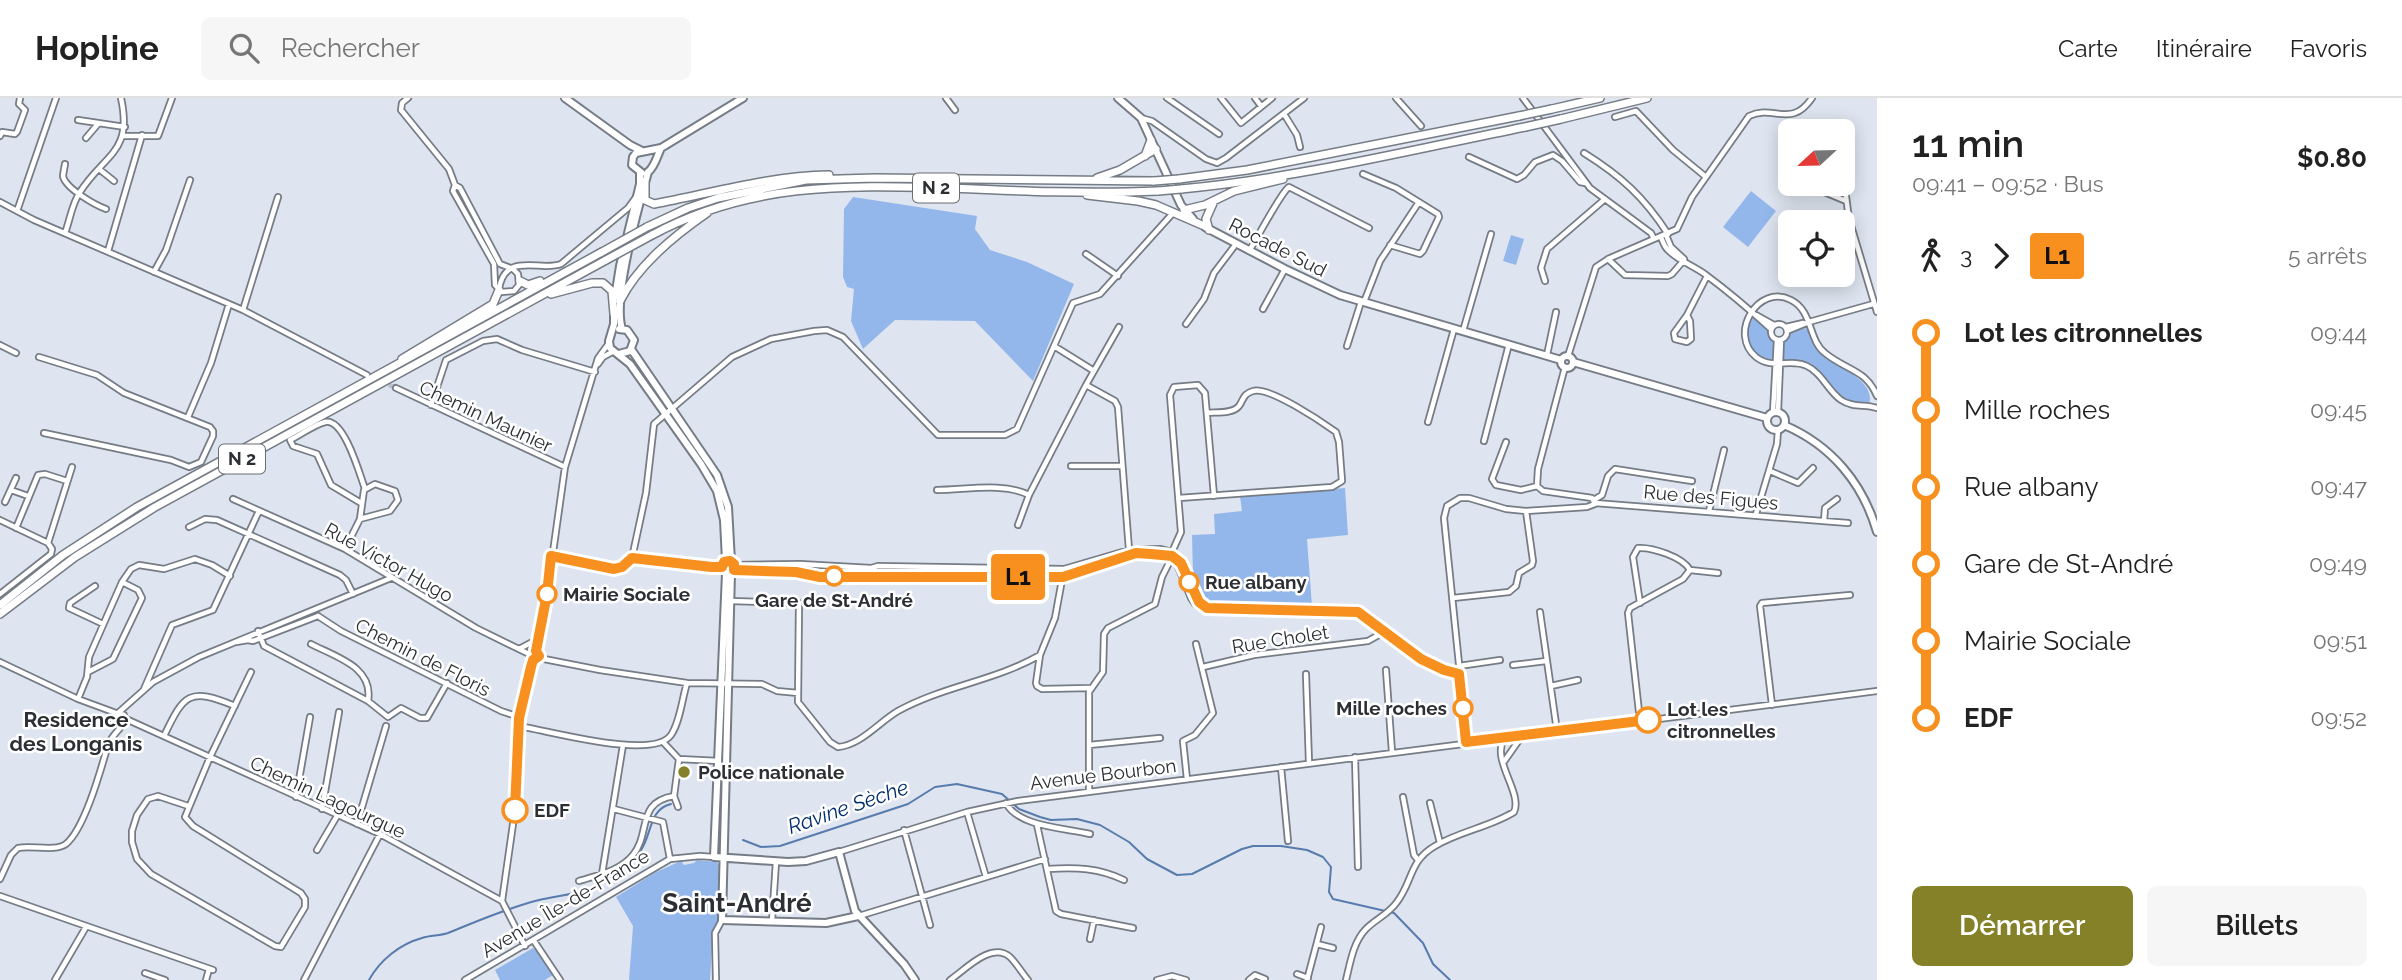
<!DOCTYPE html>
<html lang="fr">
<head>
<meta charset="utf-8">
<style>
  :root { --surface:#fff; --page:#f6f6f6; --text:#222; --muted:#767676; --line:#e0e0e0; --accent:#848129 }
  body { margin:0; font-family:Raleway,sans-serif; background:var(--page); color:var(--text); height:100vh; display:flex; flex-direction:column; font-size:26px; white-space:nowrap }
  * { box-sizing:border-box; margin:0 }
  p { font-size:23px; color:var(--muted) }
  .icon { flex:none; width:38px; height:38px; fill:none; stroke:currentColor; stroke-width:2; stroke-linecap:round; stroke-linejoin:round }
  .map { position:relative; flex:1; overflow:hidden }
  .side { display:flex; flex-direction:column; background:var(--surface); width:525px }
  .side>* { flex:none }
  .badge { padding:0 14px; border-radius:5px; font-size:24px; line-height:46px }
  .needle { width:46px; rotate:248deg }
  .fabs { position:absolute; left:1778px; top:21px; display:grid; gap:14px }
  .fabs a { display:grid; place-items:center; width:77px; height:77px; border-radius:10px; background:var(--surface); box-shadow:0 4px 18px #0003; font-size:35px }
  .map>.badge { position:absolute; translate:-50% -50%; box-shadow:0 0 0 4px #fff }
  .legs { display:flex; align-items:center; gap:10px; height:77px; padding:0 35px; font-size:23px }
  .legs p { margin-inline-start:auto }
  .headline { display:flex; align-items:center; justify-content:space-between; height:119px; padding:0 35px }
  h1 { font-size:38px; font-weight:600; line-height:52px }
  .primary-button { display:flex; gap:14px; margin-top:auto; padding:14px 35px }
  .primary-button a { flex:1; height:80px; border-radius:10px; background:var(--accent); color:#fff; font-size:28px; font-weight:600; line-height:80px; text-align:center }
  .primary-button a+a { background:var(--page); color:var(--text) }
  ul { padding:0 35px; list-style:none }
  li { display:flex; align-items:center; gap:24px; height:77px; font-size:26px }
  li i { display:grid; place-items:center; width:10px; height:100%; margin:0 9px; background:currentColor }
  li i::after { content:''; width:18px; height:18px; margin:-9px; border:5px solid; border-radius:50%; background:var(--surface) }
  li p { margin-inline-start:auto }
  li:first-child i { background:linear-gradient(#0000 50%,currentColor 0) }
  li:last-child i { background:linear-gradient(currentColor 50%,#0000 0) }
  header { display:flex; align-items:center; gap:42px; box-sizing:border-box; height:98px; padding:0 35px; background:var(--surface); border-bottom:2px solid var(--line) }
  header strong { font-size:33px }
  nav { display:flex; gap:38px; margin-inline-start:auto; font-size:24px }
  .search { width:490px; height:63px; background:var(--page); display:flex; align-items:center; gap:18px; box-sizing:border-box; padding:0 24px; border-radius:10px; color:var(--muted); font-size:26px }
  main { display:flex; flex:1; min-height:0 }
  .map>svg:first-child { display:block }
  .green { fill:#94b7eb }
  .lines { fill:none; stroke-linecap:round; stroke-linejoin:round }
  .stream { stroke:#587bad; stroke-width:2 }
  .minor-tunnel { stroke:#bac1ca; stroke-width:4.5; stroke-dasharray:4.5 2; stroke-linecap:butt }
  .minor-casing { stroke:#757c85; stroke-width:8 }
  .major-casing { stroke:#757c85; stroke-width:10 }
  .highway-casing { stroke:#757c85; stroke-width:10 }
  .minor { stroke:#fff; stroke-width:4.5 }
  .major { stroke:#fff; stroke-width:6 }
  .highway { stroke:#fff; stroke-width:7 }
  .highway-bridge-casing { stroke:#757c85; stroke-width:10; stroke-linecap:butt }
  .highway-bridge { stroke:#fff; stroke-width:7 }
  .line-1-casing { stroke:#fff; stroke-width:16 }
  .line-1 { stroke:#f7901e; stroke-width:10 }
  .stop-1-dot { fill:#fff; stroke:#f7901e; stroke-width:3.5 }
  .poi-dot { fill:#848129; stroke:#fff; stroke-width:2.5 }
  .labels { text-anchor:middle; stroke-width:5; stroke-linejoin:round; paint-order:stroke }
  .shield { fill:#fff; stroke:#6b6d70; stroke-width:2 }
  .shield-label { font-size:18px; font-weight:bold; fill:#2c2f33 }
  .street-label { font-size:19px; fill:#2c2f33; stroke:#fff }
  .stop-label { font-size:19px; font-weight:bold; fill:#2c2f33; stroke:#fff; text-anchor:start }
  .poi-label { font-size:19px; font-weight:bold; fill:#2c2f33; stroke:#fff; text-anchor:start }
  .neighbourhood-label { font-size:21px; font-weight:bold; fill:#2c2f33; stroke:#fff }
  .water-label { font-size:21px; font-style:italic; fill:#002e6c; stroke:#fff }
  .district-label { font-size:26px; font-weight:bold; fill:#2c2f33; stroke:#fff }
</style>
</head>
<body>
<header>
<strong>Hopline</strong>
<div class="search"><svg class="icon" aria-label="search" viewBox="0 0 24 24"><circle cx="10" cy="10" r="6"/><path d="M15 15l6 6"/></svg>Rechercher</div>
<nav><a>Carte</a><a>Itinéraire</a><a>Favoris</a></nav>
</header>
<main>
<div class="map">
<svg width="1877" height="882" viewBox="0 0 1877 882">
  <rect width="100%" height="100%" fill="#dee5f0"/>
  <path class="green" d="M1751,93L1776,113L1748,149L1723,129Z
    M853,99L977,118L975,131L990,152L1027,164L1074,186L1033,283L975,223L895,222L863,251L851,223L854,191L847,189L843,179L844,111Z
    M1511,137L1524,141L1516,167L1503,163Z
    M1751,220H1754L1767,231L1768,238L1774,246L1773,262L1770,264C1751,254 1742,240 1751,220Z
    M1806,230C1813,237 1814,247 1821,254C1833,267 1877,282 1869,306C1842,312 1831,285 1814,271C1806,264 1790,267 1781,263C1782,244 1786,233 1806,230Z
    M1345,390L1348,437L1307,441L1312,508L1216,505L1205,501L1193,479L1192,437L1215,436L1214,416L1242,413L1240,398Z
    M697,762L717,764L720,769L718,822L713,833L710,882H629L633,828L616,799L656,774L681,763L684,767L694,765Z
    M533,850L540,855L553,877L545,882H500L495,872Z"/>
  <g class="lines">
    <path class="stream" d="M743,742L761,749L780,748L908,706L935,689L957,686L1002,696L1019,711L1040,719L1051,722L1077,721L1100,727L1129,744L1147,761L1177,777L1192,776L1242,751L1253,748H1281L1307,752L1323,759L1331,769L1329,794L1333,801L1394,815L1423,845L1433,866L1450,882
      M369,882C380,862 400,846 422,840C431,837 439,838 448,835C478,823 507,810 539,802C560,797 580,797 600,785C615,776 631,767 641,752C652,736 649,711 671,706"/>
    <path class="minor-tunnel" d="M371,279L396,290"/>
    <g class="minor-casing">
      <path id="minor" d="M408,0L402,5L401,12L449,71L455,87L453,93L494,166L495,187L502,194L514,193L519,187L518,176L513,171L500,166L460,90L455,87
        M946,0L955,12
        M1167,0L1219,36
        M1221,0L1241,25L1272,0
        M1255,0L1261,8
        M1396,0L1421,28
        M1523,0L1590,90L1651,135L1654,141
        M1284,16L1297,37L1300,49
        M1615,19L1636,13L1673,52L1706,79
        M1141,20L1152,23L1206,61L1217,65L1226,60L1304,0
        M78,22L125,29
        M0,38L2,34L15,36L17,34L25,12L19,6L20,0
        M123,38H158L172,0
        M86,40L98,26
        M1584,55C1621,78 1644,99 1668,136
        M1469,59L1517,81L1524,77L1535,64L1553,57L1562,63L1580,84L1585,85
        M65,66C65,66 63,77 63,78C65,90 95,107 106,111
        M1790,66L1786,74L1790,78
        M99,71L114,83
        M1363,76L1396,90L1438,116L1439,119L1423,153L1420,156L1390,147
        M1843,76L1849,121L1877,214
        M1805,86L1846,103
        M0,104L34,122L243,212L367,277
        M17,113L56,0
        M65,135C70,122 72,105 80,94C105,55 133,55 121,0
        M1666,137L1671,149L1684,161
        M1661,139C1663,144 1664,149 1669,153C1679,163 1694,168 1706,177C1729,194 1750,212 1771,231
        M108,153L142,37
        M1249,153C1257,141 1281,94 1289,89L1369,130
        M1086,156L1118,178
        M1608,161L1625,177L1668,178L1672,176L1684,162
        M154,174L166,152L190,82
        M1545,183L1541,170L1547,151L1605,101
        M499,191C505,153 540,174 561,166L628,110L636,99
        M1364,204L1380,163L1419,104
        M1263,211L1285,171
        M243,212L278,99
        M1687,217L1690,223L1691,241L1687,244L1675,241L1674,235L1687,217L1707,178
        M1756,217L1774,227
        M1771 234a8 8 0 1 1 16 0a8 8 0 1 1-16 0Z
        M1186,226L1204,201L1214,175L1236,146
        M1119,229L1086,287L1115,303L1118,309L1129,452
        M1786,229L1803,225
        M1463,233L1491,136
        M1787,233L1809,224L1873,206
        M0,247L16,255
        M1054,248L1094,273
        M1347,248L1361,204
        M1547,257L1556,214
        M1568,258L1596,169L1608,161L1677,131L1692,99L1749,18C1774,6 1791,31 1812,0
        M39,259L97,277L124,295L210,329L213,333V338L201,364L189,369L171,362L44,335
        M598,266L603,259L614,253
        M396,290L565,369
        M1877,298C1866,271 1845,272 1825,255C1808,242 1813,213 1791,202C1758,185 1728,236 1756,259C1772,272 1791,260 1807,268C1822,275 1828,293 1841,302C1853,310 1865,306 1877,310
        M431,307L446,262L483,243L497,241L522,252L595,274
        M1773,314L1777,242
        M1778,314L1781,242
        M188,319L211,265L229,206
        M1428,324L1454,231
        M1484,343L1509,246
        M1506,344L1492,381L1496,387L1521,392L1537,388
        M1071,368H1121
        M1770,373L1798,385L1813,370
        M11,392L28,398
        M937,392C966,392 1003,384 1029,397L1086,287
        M1179,400L1332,389L1342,383L1339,344L1336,334C1322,324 1269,288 1253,293C1243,296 1244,301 1239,308C1233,316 1216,314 1207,315
        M233,401L345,451L476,530L529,556L532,562H536L539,558L535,552L529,556
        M1594,402L1602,397L1608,378L1615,371L1692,383
        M5,404L16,380
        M361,405L331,387L317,356L293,348L290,342C301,337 313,327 325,324C344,319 360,377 365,391
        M1595,405L1848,425
        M1709,413L1724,352
        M1756,416L1777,346L1778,332
        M0,422L48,445L52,451L51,456L0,496
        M1824,423L1825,410L1837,401
        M1018,427L1029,397
        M189,429L205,421L217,422L340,477L346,482L353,496
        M16,430L38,377L45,376L67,383
        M48,445L72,369
        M345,451L360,421L364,392L375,386L395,393L398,402L390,413L360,421
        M1172,454L1181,434L1170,297L1174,289L1198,287L1205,295L1214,398
        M551,458L614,471L622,469L632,460L646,395L654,326L732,259L771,241L814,233L827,232L843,239L938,337H1005L1017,331L1073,205L1100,196L1173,115
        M633,460L674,466L722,469
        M734,467L800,466L871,470L878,468L1064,471L1129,452L1160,451L1172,454L1191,500L1195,506L1201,510L1358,514L1421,561L1443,572L1459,576
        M1064,471L1055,520L1040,557L1036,585L1037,588L1042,591L1090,590
        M95,488L70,505L69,510L103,526
        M1453,500L1509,494L1516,488L1519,475L1532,467L1533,463L1526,413
        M730,503L799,505L798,604L830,644L838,649C861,647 879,624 898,613C943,588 995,583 1040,557
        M1640,505L1633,459L1638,450C1652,449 1683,459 1690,472L1718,475
        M1540,514L1557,633
        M318,518L341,533L501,613L519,619
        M258,533L264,548L368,603L388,619L401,610L420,620H427L447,585
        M236,544L248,542L253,543L318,518
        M311,546C336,559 374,569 368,603
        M519,551L538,541
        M536,553L547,497L565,369L598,260L609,245
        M539,560L600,572L687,585L762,586L777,593L798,595
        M0,564L78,601L116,615
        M1513,567L1546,563
        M1459,568L1500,562
        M1203,569L1254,557L1368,543L1384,534
        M1386,572L1392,654
        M88,574L113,561L142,500L138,492L122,484
        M1306,576L1309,665
        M1551,588L1578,582
        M144,591L172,527L213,512L259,413
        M78,601L87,579L89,559L122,484L131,471L139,467L164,471L195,461L212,467L230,478
        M1772,607L1760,508L1762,505L1850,497
        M118,615L153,584L199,559L391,480
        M126,621L380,736L502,803
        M1640,623L1628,515L1630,510L1683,481L1690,472
        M518,628C547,632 653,663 671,637C680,624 682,601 687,585
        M164,638C184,596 189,589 235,608
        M663,644L679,661L719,663
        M1467,644L1444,420L1447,408L1460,400H1469L1506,411L1526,413L1587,409L1595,406L1592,400L1543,393L1537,388L1538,371L1565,269
        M1089,647L1160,640
        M1355,659L1358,769
        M1503,665L1522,638
        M1281,669L1288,743
        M1187,681L1183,643L1195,637L1213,615L1196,546
        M1089,692V594L1103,574L1104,536L1108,530L1155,506L1162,479L1172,459
        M296,699L310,619
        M1403,699L1414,757L1418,762
        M1006,705C1018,729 1066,730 1090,736
        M1430,705L1440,745
        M188,708L158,698L148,701L137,717L132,733V744L137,761L151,776L275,848L281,849L305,809V801L301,795L193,728L185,719L210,659L251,574
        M678,709L674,698L679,661
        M322,711L339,614
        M614,711L663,724L670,761
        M967,714L986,779
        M357,726L386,628
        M1037,727L1056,813L1061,816L1133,830
        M904,732L930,827
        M317,752L337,718
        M839,754L967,714L1018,703L1877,593
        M1048,771C1076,769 1099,770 1124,782
        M602,776L623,647
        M0,781L11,757L18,750C32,747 55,754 66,746C85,730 101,671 108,647C112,635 128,627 124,617L118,615L113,618V623
        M579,783C598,777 620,773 633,757C651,735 636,704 674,698
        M0,798L213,872
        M859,818L1045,761
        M772,823L776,764
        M1090,841L1094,822
        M534,843L560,882
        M1317,846L1333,850
        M525,848L502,803L515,712L519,619L533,562
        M145,875L165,882
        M1297,876L1308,880
        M55,882L86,829
        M206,882L209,871
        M304,882L380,736
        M465,882L670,761L700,758L714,759
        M716,882L715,835L722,822
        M950,882C965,872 991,843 1010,859C1017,866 1022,875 1028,882
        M1157,882L1172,878L1186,882
        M1249,882L1255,877L1265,881
        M1307,882L1321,829
        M1346,882C1350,866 1353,845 1365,832C1375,821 1388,817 1397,804C1413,783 1409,763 1435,748C1460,733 1490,729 1514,714C1523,695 1491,662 1504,641"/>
    </g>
    <g class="major-casing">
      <path id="major" d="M565,0L630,47L642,53
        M1118,0L1141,20L1181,107L1193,121
        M642,75L632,67L633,59L636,55L661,50L743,0
        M1205,129L1285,171L1340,197L1561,262
        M615,199L620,168L640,86V74
        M614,214V226L609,243L610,250L630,266L701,366L717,393L724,422L726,463
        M619,231L627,232L634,242L630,253L619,256
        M622,231C612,201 639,107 648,74C655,69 657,58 661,50
        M631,251L717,377L728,409L731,463
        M1561 264a6 6 0 1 1 12 0a6 6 0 1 1-12 0Z
        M1573,264L1767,320
        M1767 323a9 9 0 1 1 18 0a9 9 0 1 1-18 0Z
        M1784,327C1831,347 1863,385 1877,434
        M726,475L714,759L788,764L806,763L839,754L855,813L904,866L915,882
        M731,475L722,822L826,825L858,818"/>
    </g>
    <g class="highway-casing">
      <path id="highway" d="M1552,11L1600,0
        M1561,21L1647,0
        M1145,58L1151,42
        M1097,80L1120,72L1156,51
        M1179,81L1247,72L1519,18
        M645,85V102L654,106C712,95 769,78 829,77
        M1181,91C1297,80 1411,52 1525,29
        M1087,97L1138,103L1156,107L1202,127
        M1184,112L1205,107L1234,93L1283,81
        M647,129L688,110L718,100L806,82L875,80L1154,83
        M1209,132L1206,121L1214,103
        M652,137C748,85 843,87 949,90C1018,93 1089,96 1158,93
        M520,183L528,187L540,183
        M551,196L592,185H603L612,193L614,216
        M620,203C638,167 674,138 707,115
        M402,261L493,206L499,192
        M0,507L63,457L137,409L602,154
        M0,516L75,459L155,409L606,162"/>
    </g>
    <use href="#minor" class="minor"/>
    <use href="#major" class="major"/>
    <use href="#highway" class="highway"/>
    <g class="highway-bridge-casing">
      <path id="highway-bridge" d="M1519,18L1552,11
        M1525,29L1561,21
        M1154,83L1179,81
        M1158,93L1181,91
        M602,154L647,129
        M606,162L652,137"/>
    </g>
    <use href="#highway-bridge" class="highway-bridge"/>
  </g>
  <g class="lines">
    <g class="line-1-casing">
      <path id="line-1" d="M515,712L519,620L531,569L533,562L539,558L536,553L547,496L551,458L614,471L622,469L632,460L712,469H722L724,464L730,463L734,466V472L796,474L820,479H1063L1136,455L1151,456L1172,458L1181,465L1199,504L1207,510L1358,514L1421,561L1444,572L1459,576L1466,644L1648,622"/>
    </g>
    <use href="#line-1" class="line-1"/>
  </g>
  <g class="stop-1-dot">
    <circle cx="834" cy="478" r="9"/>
    <circle cx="1189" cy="484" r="9"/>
    <circle cx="547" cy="496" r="9"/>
    <circle cx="1463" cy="610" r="9"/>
    <circle cx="1648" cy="622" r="12"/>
    <circle cx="515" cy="712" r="12"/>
  </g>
  <circle class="poi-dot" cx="684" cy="674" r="7"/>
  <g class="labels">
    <g class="shield">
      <rect x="913" y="75.5" width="46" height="29" rx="5"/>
      <rect x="219" y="346.5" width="46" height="29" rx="5"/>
    </g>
    <g class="shield-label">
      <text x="936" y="96">N 2</text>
      <text x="242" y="367">N 2</text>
    </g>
    <g class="street-label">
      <text transform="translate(1278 149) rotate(27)" y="7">Rocade Sud</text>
      <text transform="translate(486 318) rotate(25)" y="7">Chemin Maunier</text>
      <text transform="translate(1711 399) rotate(5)" y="7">Rue des Figues</text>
      <text transform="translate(389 464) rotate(29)" y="7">Rue Victor Hugo</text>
      <text transform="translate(1280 541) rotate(-9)" y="7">Rue Cholet</text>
      <text transform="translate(423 559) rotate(27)" y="7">Chemin de Floris</text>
      <text transform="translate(1103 676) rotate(-7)" y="7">Avenue Bourbon</text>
      <text transform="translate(328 699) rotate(25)" y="7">Chemin Lagourgue</text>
      <text transform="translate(565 805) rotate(-31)" y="7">Avenue Île-de-France</text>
    </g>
    <g class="stop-label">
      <text x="1205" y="491">Rue albany</text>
      <text x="563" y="503">Mairie Sociale</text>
      <text x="834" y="509" text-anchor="middle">Gare de St-André</text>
      <text x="1447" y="617" text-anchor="end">Mille roches</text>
      <text x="1667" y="618">Lot les<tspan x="1667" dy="22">citronnelles</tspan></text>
      <text x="534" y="719">EDF</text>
    </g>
    <g class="poi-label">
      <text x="698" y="681">Police nationale</text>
    </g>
    <g class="neighbourhood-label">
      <text x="76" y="629">Residence<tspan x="76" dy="24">des Longanis</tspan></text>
    </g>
    <g class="water-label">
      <text transform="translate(848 709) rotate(-19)" y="7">Ravine Sèche</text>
    </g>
    <g class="district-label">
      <text x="737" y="814">Saint-André</text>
    </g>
  </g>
</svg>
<div class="fabs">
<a><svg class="needle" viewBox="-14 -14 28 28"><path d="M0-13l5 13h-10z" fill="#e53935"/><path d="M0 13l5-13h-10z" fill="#767676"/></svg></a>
<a><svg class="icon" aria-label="locate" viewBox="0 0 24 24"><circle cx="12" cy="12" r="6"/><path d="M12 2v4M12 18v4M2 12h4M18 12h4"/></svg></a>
</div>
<b class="badge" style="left:1018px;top:479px;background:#f7901e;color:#111">L1</b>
</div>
<section class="side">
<div class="headline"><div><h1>11 min</h1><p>09:41 – 09:52 · Bus</p></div><b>$0.80</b></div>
<div class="legs"><svg class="icon" aria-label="walk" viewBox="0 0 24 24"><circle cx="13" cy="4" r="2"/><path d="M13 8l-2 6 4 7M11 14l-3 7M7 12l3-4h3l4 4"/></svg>3<svg class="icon" aria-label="forward" viewBox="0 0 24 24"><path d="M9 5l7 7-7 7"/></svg><b class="badge" style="background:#f7901e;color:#111">L1</b><p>5 arrêts</p></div>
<ul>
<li><i style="color:#f7901e"></i><b>Lot les citronnelles</b><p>09:44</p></li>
<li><i style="color:#f7901e"></i><span>Mille roches</span><p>09:45</p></li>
<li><i style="color:#f7901e"></i><span>Rue albany</span><p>09:47</p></li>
<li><i style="color:#f7901e"></i><span>Gare de St-André</span><p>09:49</p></li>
<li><i style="color:#f7901e"></i><span>Mairie Sociale</span><p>09:51</p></li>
<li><i style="color:#f7901e"></i><b>EDF</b><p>09:52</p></li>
</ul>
<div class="primary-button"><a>Démarrer</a><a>Billets</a></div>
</section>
</main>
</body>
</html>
